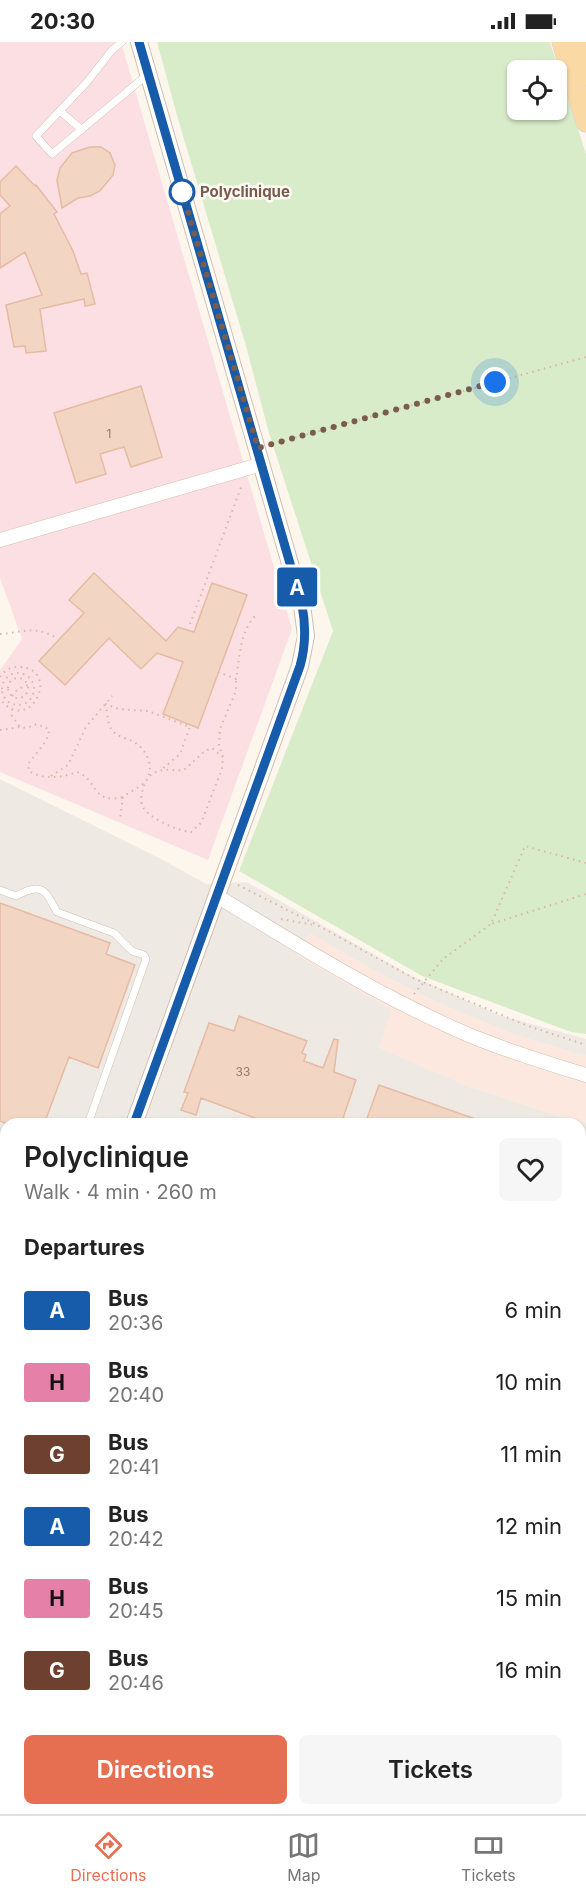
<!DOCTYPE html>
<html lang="en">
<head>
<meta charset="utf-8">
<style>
  :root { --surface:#fff; --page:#f6f6f6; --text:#222; --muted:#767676; --line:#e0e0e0; --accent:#e76f51 }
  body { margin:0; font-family:Inter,sans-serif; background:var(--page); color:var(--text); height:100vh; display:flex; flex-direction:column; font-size:22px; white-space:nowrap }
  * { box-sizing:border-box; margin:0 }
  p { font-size:20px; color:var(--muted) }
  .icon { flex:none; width:33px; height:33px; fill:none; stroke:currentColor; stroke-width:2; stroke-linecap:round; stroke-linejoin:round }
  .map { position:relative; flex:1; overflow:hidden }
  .drawer { position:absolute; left:0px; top:1076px; width:586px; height:698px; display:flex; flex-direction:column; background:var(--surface); border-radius:18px 18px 0 0; box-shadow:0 2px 4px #0004 }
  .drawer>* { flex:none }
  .badge { padding:0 12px; border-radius:4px; font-size:21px; line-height:39px }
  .tools { position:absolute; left:507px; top:18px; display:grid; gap:12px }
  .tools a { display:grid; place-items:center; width:60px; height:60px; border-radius:9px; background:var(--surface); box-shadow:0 2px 4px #0004; font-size:30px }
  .you { position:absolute; width:30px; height:30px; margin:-15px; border:4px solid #fff; border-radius:50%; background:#1a73e8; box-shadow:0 0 0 9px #1a73e833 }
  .map>.badge { position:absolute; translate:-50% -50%; box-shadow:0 0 0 3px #fff }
  h2 { padding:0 24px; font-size:22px; line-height:54px }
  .round { display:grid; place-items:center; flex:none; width:63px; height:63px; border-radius:9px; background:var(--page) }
  .overview { display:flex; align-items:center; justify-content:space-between; height:102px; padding:0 24px }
  h1 { font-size:28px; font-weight:600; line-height:45px }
  .action { display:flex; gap:12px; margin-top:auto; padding:12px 24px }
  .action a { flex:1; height:69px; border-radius:9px; background:var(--accent); color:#fff; font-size:24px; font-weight:600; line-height:69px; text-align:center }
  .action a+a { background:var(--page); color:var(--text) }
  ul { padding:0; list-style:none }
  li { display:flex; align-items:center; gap:18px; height:72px; padding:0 24px }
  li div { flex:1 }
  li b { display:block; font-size:22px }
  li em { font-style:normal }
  li .badge { min-width:66px; font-weight:700; text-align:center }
  .status { display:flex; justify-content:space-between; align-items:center; height:42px; padding:0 30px; background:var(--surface); direction:ltr }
  .status svg { height:16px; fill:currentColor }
  .menu { display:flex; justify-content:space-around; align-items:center; height:84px; border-top:2px solid var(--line); background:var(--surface); font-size:16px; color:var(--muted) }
  .menu a { display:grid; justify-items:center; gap:3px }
  .menu .on { color:var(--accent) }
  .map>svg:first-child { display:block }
  .commercial { fill:#fde8e0 }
  .industrial { fill:#efe9e4 }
  .medical { fill:#fbdfe3 }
  .green { fill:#d8ecc9; fill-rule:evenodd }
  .building { fill:#f3d5c3; stroke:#e6bba3; stroke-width:1.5 }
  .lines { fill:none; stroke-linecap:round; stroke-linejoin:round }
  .service-casing { stroke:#d1beb0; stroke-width:8 }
  .minor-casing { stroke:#d1beb0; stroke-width:15 }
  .tertiary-casing { stroke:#d1beb0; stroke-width:18 }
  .primary-casing { stroke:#dad1cd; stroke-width:21 }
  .path { stroke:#d9b8a5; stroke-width:2; stroke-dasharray:1.5 4.5; stroke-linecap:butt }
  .service { stroke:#fff; stroke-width:7 }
  .minor { stroke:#fff; stroke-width:14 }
  .tertiary { stroke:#fff; stroke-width:16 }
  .primary { stroke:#fbd9a5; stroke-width:20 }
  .line-casing { stroke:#fff; stroke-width:14 }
  .line { stroke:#175bab; stroke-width:9 }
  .walk { stroke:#7a5c4d; stroke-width:6; stroke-dasharray:0 10.8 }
  .stop-dot { fill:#fff; stroke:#175bab; stroke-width:3 }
  .labels { text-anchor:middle; stroke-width:5; stroke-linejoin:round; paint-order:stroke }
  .number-label { font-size:12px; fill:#987a6a }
  .stop-label { font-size:15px; font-weight:bold; fill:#7a5c4d; stroke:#fffaf3; text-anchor:start }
</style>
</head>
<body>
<div class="status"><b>20:30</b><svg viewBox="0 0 49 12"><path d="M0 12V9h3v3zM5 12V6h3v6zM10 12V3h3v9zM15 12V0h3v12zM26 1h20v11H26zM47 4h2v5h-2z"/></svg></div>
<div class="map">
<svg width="586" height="1772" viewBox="0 0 586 1772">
  <rect width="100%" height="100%" fill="#fdf6ec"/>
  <path class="commercial" d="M310,890L375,929L436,960L515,993L586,1014V1080L571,1078L470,1045L378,1006L297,914Z
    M586,1534V1772H427L416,1767H580V1535Z
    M98,1767H337L323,1772H101Z"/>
  <path class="industrial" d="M0,737L163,818L206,842L247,840L408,932L499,973L586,997V1014L515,993L436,960L375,929L310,891L297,913L391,968L379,1006L470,1045L571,1078L586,1080V1320L581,1334L580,1082H6V1767H98L101,1772H0Z
    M337,1767H416L427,1772H323Z"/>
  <path class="medical" d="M0,0H121L292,587L208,818L0,730V628L22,597L0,536Z"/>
  <path class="green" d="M157,0H550L586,112V992L571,990L422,934L239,829L333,589L269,391L246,304L178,77ZM518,28H556V68H518Z
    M0,1208L6,1210V1393H4L0,1383Z
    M586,1525V1645L580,1638L581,1527Z
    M6,1595V1690L0,1687V1597Z
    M581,1703L586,1709V1772H492L484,1767H580Z
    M0,1706L6,1708V1767H71L73,1772H0Z"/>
  <path class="building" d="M90,105H101L110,111L115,123L113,133L100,149L90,154L78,156L62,166L57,138L60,126L72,111Z
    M16,124L35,144L36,143L57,170L54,172L73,209L81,232L87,231L95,262L85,264L84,257L40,267L46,309L26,311L25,304L14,305L6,263L42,253L25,210L0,226V172L10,164L0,153V140Z
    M141,344L162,415L131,425L124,405L100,412L106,432L76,441L54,371Z
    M94,531L166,599L178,585L194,590L212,541L247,553L198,686L163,672L183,620L157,611L141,627L109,596L65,643L39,619L84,571L69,558Z
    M0,861L110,901L106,912L135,923L98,1026L69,1015L44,1082H7L0,1079Z
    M239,974L307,999L302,1011L306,1013L304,1019L323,1026L334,997L338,998L334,1030L356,1038L341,1082H271L201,1056L196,1073L181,1068L188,1051L184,1050L209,981L234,989Z
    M379,1043L484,1080V1082H365Z"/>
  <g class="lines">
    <g class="service-casing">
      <path id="service" d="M122,0L112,8L87,40L36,94L52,112L147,33
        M60,69L82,88
        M0,848L16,854C21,852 25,849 30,848C47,843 50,859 57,870L114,891L132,909L144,913L146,917L88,1082
        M0,1419L6,1421
        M386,1767L387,1772"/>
    </g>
    <g class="minor-casing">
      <path id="minor" d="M0,498L262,422
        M217,854C299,904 380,955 469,993C507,1009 546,1021 586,1033
        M0,1193L6,1195
        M580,1315L586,1299"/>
    </g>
    <g class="tertiary-casing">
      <path id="tertiary" d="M134,1082L300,624L306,594L302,563L139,0
        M1,1511L6,1539
        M0,1522L6,1459"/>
    </g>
    <g class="primary-casing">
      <path id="primary" d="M562,0L586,80
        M576,0L586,33
        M580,1395L586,1397
        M580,1482L586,1481
        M580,1513L586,1512
        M0,1587L6,1584
        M0,1696L6,1699
        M81,1767L84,1772"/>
    </g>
    <path class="path" d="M272,402L586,315
      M190,582L242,443
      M0,592C22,591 33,583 55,595
      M218,630L236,637C240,615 239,592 255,574
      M2 647a16 16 0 1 1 32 0a16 16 0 1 1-32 0Z
      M0,635C4,629 11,624 20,625C62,627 30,695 0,657
      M8 646a10 10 0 1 1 20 0a10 10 0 1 1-20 0Z
      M12,654L18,647L28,643
      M105,662C108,670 107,682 112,688C118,696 129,696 137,702C147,709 155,727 146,739C141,745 129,750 123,755L120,777
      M105,662L119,667L148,669L190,685L180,712L161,728
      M12,667V674L20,685L26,686L37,682L49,687C49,700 35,712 28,722L29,729C44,738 61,736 77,730C98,737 91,763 123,755
      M0,688L20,685
      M223,715L212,706L205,709L184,728C175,729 164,726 156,730C150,732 146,738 144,744C142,750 140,757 142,763C147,776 178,789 191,790L201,781L222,727L223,715L219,703L220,687L236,649V637
      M51,734L68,723L86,685L112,654
      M586,821L525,804L491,882L586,852
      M238,843L319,884L413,936L528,984L586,1003
      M281,877L314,883
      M414,952L443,917L491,882
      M580,1570L586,1572
      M405,1767L422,1772
      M329,1772L355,1767"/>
    <use href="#service" class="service"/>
    <use href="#minor" class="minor"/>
    <use href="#tertiary" class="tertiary"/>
    <use href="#primary" class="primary"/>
  </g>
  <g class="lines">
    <g class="line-casing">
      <path id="line" d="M134,1082L300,624C306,603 306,584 302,563L139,0"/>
    </g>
    <use href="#line" class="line"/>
    <path class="walk" d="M182,150L258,406L495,340"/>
  </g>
  <circle class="stop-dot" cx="182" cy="150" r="12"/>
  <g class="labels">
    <g class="number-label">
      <text x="109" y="396">1</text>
      <text x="243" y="1034">33</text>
    </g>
    <g class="stop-label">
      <text x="200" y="155">Polyclinique</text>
    </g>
  </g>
</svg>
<div class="tools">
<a><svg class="icon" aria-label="locate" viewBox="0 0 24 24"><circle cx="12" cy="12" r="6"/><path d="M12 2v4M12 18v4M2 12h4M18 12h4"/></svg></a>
</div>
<div class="you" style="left:495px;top:340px"></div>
<b class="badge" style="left:297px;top:545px;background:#175bab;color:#fff">A</b>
<section class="drawer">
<div class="overview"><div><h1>Polyclinique</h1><p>Walk · 4 min · 260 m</p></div><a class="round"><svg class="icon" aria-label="heart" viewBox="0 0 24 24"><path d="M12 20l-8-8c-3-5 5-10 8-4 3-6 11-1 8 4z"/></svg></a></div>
<h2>Departures</h2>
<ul>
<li><span class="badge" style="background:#175bab;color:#fff">A</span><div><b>Bus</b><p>20:36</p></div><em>6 min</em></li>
<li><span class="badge" style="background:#e580a9;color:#111">H</span><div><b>Bus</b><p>20:40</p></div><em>10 min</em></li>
<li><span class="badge" style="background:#6e4030;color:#fff">G</span><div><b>Bus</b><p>20:41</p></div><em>11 min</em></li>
<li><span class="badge" style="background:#175bab;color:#fff">A</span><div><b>Bus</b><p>20:42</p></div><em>12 min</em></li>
<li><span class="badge" style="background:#e580a9;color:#111">H</span><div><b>Bus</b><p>20:45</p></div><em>15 min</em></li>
<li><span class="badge" style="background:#6e4030;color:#fff">G</span><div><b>Bus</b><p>20:46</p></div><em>16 min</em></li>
</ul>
<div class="action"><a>Directions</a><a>Tickets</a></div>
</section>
</div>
<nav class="menu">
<a class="on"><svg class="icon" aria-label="directions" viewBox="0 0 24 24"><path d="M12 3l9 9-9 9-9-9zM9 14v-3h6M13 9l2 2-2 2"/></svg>Directions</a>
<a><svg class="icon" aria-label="map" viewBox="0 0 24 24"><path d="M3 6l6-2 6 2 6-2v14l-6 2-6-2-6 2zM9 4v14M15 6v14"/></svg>Map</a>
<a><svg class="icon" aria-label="tickets" viewBox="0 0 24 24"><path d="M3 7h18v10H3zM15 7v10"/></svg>Tickets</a>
</nav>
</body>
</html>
